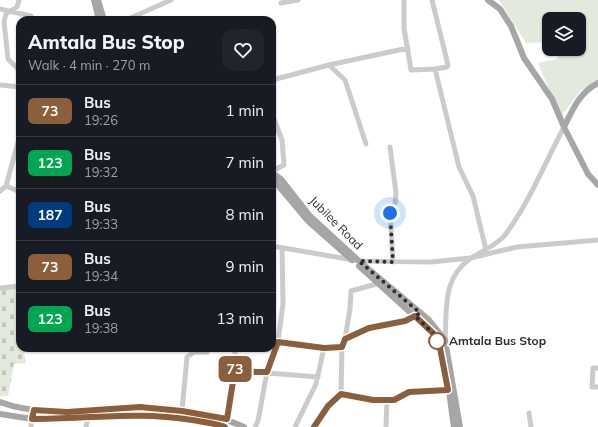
<!DOCTYPE html>
<html lang="en">
<head>
<meta charset="utf-8">
<style>
  :root { --surface:#171b24; --page:#20242c; --text:#f1f3f6; --muted:#9ea1a6; --line:#363941 }
  body { margin:0; font-family:Mulish,sans-serif; background:var(--page); color:var(--text); height:100vh; display:flex; flex-direction:column; font-size:15px; white-space:nowrap }
  * { box-sizing:border-box; margin:0 }
  p { font-size:13px; color:var(--muted) }
  .icon { flex:none; width:22px; height:22px; fill:none; stroke:currentColor; stroke-width:2; stroke-linecap:round; stroke-linejoin:round }
  .map { position:relative; flex:1; overflow:hidden }
  .sheet { position:absolute; left:16px; top:16px; width:260px; height:336px; display:flex; flex-direction:column; background:var(--surface); border-radius:12px; box-shadow:0 1px 3px #0004 }
  .sheet>* { flex:none }
  .badge { padding:0 8px; border-radius:6px; font-size:14px; line-height:26px }
  .controls { position:absolute; left:542px; top:12px; display:grid; gap:8px }
  .controls a { display:grid; place-items:center; width:44px; height:44px; border-radius:8px; background:var(--surface); box-shadow:0 1px 3px #0004; font-size:20px }
  .you { position:absolute; width:20px; height:20px; margin:-10px; border:3px solid #fff; border-radius:50%; background:#1a73e8; box-shadow:0 0 0 6px #1a73e833 }
  .map>.badge { position:absolute; translate:-50% -50%; box-shadow:0 0 0 2px #fff }
  .round { display:grid; place-items:center; flex:none; width:42px; height:42px; border-radius:12px; background:var(--page) }
  .overview { display:flex; align-items:center; justify-content:space-between; height:68px; padding:0 12px }
  h1 { font-size:19px; font-weight:800; line-height:30px }
  ul { padding:0; list-style:none }
  li { display:flex; align-items:center; gap:12px; height:52px; padding:0 12px; border-top:1px solid var(--line) }
  li div { flex:1 }
  li b { display:block; font-size:15px }
  li em { font-style:normal }
  li .badge { min-width:44px; font-weight:700; text-align:center }
  .map>svg:first-child { display:block }
  .cemetery { fill:url(#cemetery-stones) }
  .green { fill:#e3e9dd }
  .lines { fill:none; stroke-linecap:round; stroke-linejoin:round }
  .minor { stroke:#cbcbcb; stroke-width:5 }
  .major { stroke:#a6a6a6; stroke-width:6 }
  .line-casing { stroke:#fff; stroke-width:9 }
  .line { stroke:#8b5e3c; stroke-width:6 }
  .walk { stroke:#2e2e2e; stroke-width:4; stroke-dasharray:0 7.2 }
  .stop-dot { fill:#fff; stroke:#8b5e3c; stroke-width:2 }
  .labels { text-anchor:middle; stroke-width:4; stroke-linejoin:round; paint-order:stroke }
  .street-label { font-size:12px; fill:#2e2e2e; stroke:#fff }
  .stop-label { font-size:12px; font-weight:bold; fill:#2e2e2e; stroke:#fff; text-anchor:start }
</style>
</head>
<body>
<div class="map">
<svg width="598" height="427" viewBox="0 0 598 427">
  <defs>
    <pattern id="cemetery-stones" width="16" height="16" patternUnits="userSpaceOnUse"><rect width="16" height="16" fill="#e3e9dd"/><path d="M2 7V4a2 2 0 0 1 4 0v3zM10 15v-3a2 2 0 0 1 4 0v3z" fill="#c3c8be"/></pattern>
  </defs>
  <rect width="100%" height="100%" fill="#fff"/>
  <path class="cemetery" d="M20,287V348H23L26,363L14,364L8,396H0V290Z"/>
  <path class="green" d="M499,0H598V80L580,91L561,117L538,63L557,59V49H579V19H549V42L526,43Z"/>
  <g class="lines">
    <path class="minor" d="M19,0L17,7L6,14L4,22L8,59L20,71
      M404,0V28L411,70L435,69L459,167L473,196L486,250
      M432,0L448,65L447,67L435,69
      M281,3L298,0
      M0,9L31,16
      M126,20L171,0
      M329,65L345,80L366,144
      M272,80L329,65L408,48
      M0,85L20,87
      M272,114L282,140L284,165L272,171
      M390,147L396,193L395,203L390,213L393,262
      M6,186L20,192
      M0,191L6,186L20,135
      M272,246L359,261L431,262L470,258L517,247L598,240
      M0,288L20,286
      M345,339L350,309L351,291L380,283
      M445,340C447,310 442,278 470,259C481,251 496,246 505,235C529,203 545,163 564,127
      M272,341L324,348L342,347L345,339L369,328L405,321L420,313
      M598,368H593L592,387H598
      M235,369L256,372L318,377
      M341,394L373,400H394L409,392L452,389
      M182,411L187,357L194,352H207
      M529,413L531,427
      M227,419L235,369V348
      M31,427L34,410
      M86,427L88,418
      M255,427L258,421L267,372L278,341L283,304L282,248
      M295,427L316,384L324,348
      M314,427L328,406L341,394L342,347
      M386,427L387,400"/>
    <path class="major" d="M94,0L99,20
      M98,0L104,20
      M488,0L500,9L511,26L524,58L552,99L564,127L588,174L598,185
      M564,127C573,109 579,93 598,83
      M272,173L281,179L310,216L359,261L428,319L445,340L460,427
      M272,178L308,221L352,260
      M359,266L434,334C448,361 449,397 454,427
      M0,402C46,419 92,407 139,407C174,407 213,413 244,427
      M0,414L32,419H69L140,414L181,418L225,427"/>
  </g>
  <g class="lines">
    <g class="line-casing">
      <path id="line" d="M225,427C215,423 203,422 192,420C139,411 86,419 32,419L34,410L67,412L140,407L182,411L227,419L235,369L256,372H267L278,342L324,348L342,347L345,339L369,328L405,321L415,316L434,334L439,343L448,390L409,392L394,400H373L341,394L328,406L314,427"/>
    </g>
    <use href="#line" class="line"/>
    <path class="walk" d="M390,213L393,262L359,261L420,313L415,316L434,334L439,343L437,341"/>
  </g>
  <circle class="stop-dot" cx="437" cy="341" r="8"/>
  <g class="labels">
    <g class="street-label">
      <text transform="translate(336 223) rotate(45)" y="4">Jubilee Road</text>
    </g>
    <g class="stop-label">
      <text x="449" y="345">Amtala Bus Stop</text>
    </g>
  </g>
</svg>
<div class="controls">
<a><svg class="icon" aria-label="layers" viewBox="0 0 24 24"><path d="M12 4l9 5-9 5-9-5zM3 14l9 5 9-5"/></svg></a>
</div>
<div class="you" style="left:390px;top:213px"></div>
<b class="badge" style="left:235px;top:369px;background:#8b5e3c;color:#fff">73</b>
<section class="sheet">
<div class="overview"><div><h1>Amtala Bus Stop</h1><p>Walk · 4 min · 270 m</p></div><a class="round"><svg class="icon" aria-label="heart" viewBox="0 0 24 24"><path d="M12 20l-8-8c-3-5 5-10 8-4 3-6 11-1 8 4z"/></svg></a></div>
<ul>
<li><span class="badge" style="background:#8b5e3c;color:#fff">73</span><div><b>Bus</b><p>19:26</p></div><em>1 min</em></li>
<li><span class="badge" style="background:#00a651;color:#fff">123</span><div><b>Bus</b><p>19:32</p></div><em>7 min</em></li>
<li><span class="badge" style="background:#003b80;color:#fff">187</span><div><b>Bus</b><p>19:33</p></div><em>8 min</em></li>
<li><span class="badge" style="background:#8b5e3c;color:#fff">73</span><div><b>Bus</b><p>19:34</p></div><em>9 min</em></li>
<li><span class="badge" style="background:#00a651;color:#fff">123</span><div><b>Bus</b><p>19:38</p></div><em>13 min</em></li>
</ul>
</section>
</div>
</body>
</html>
